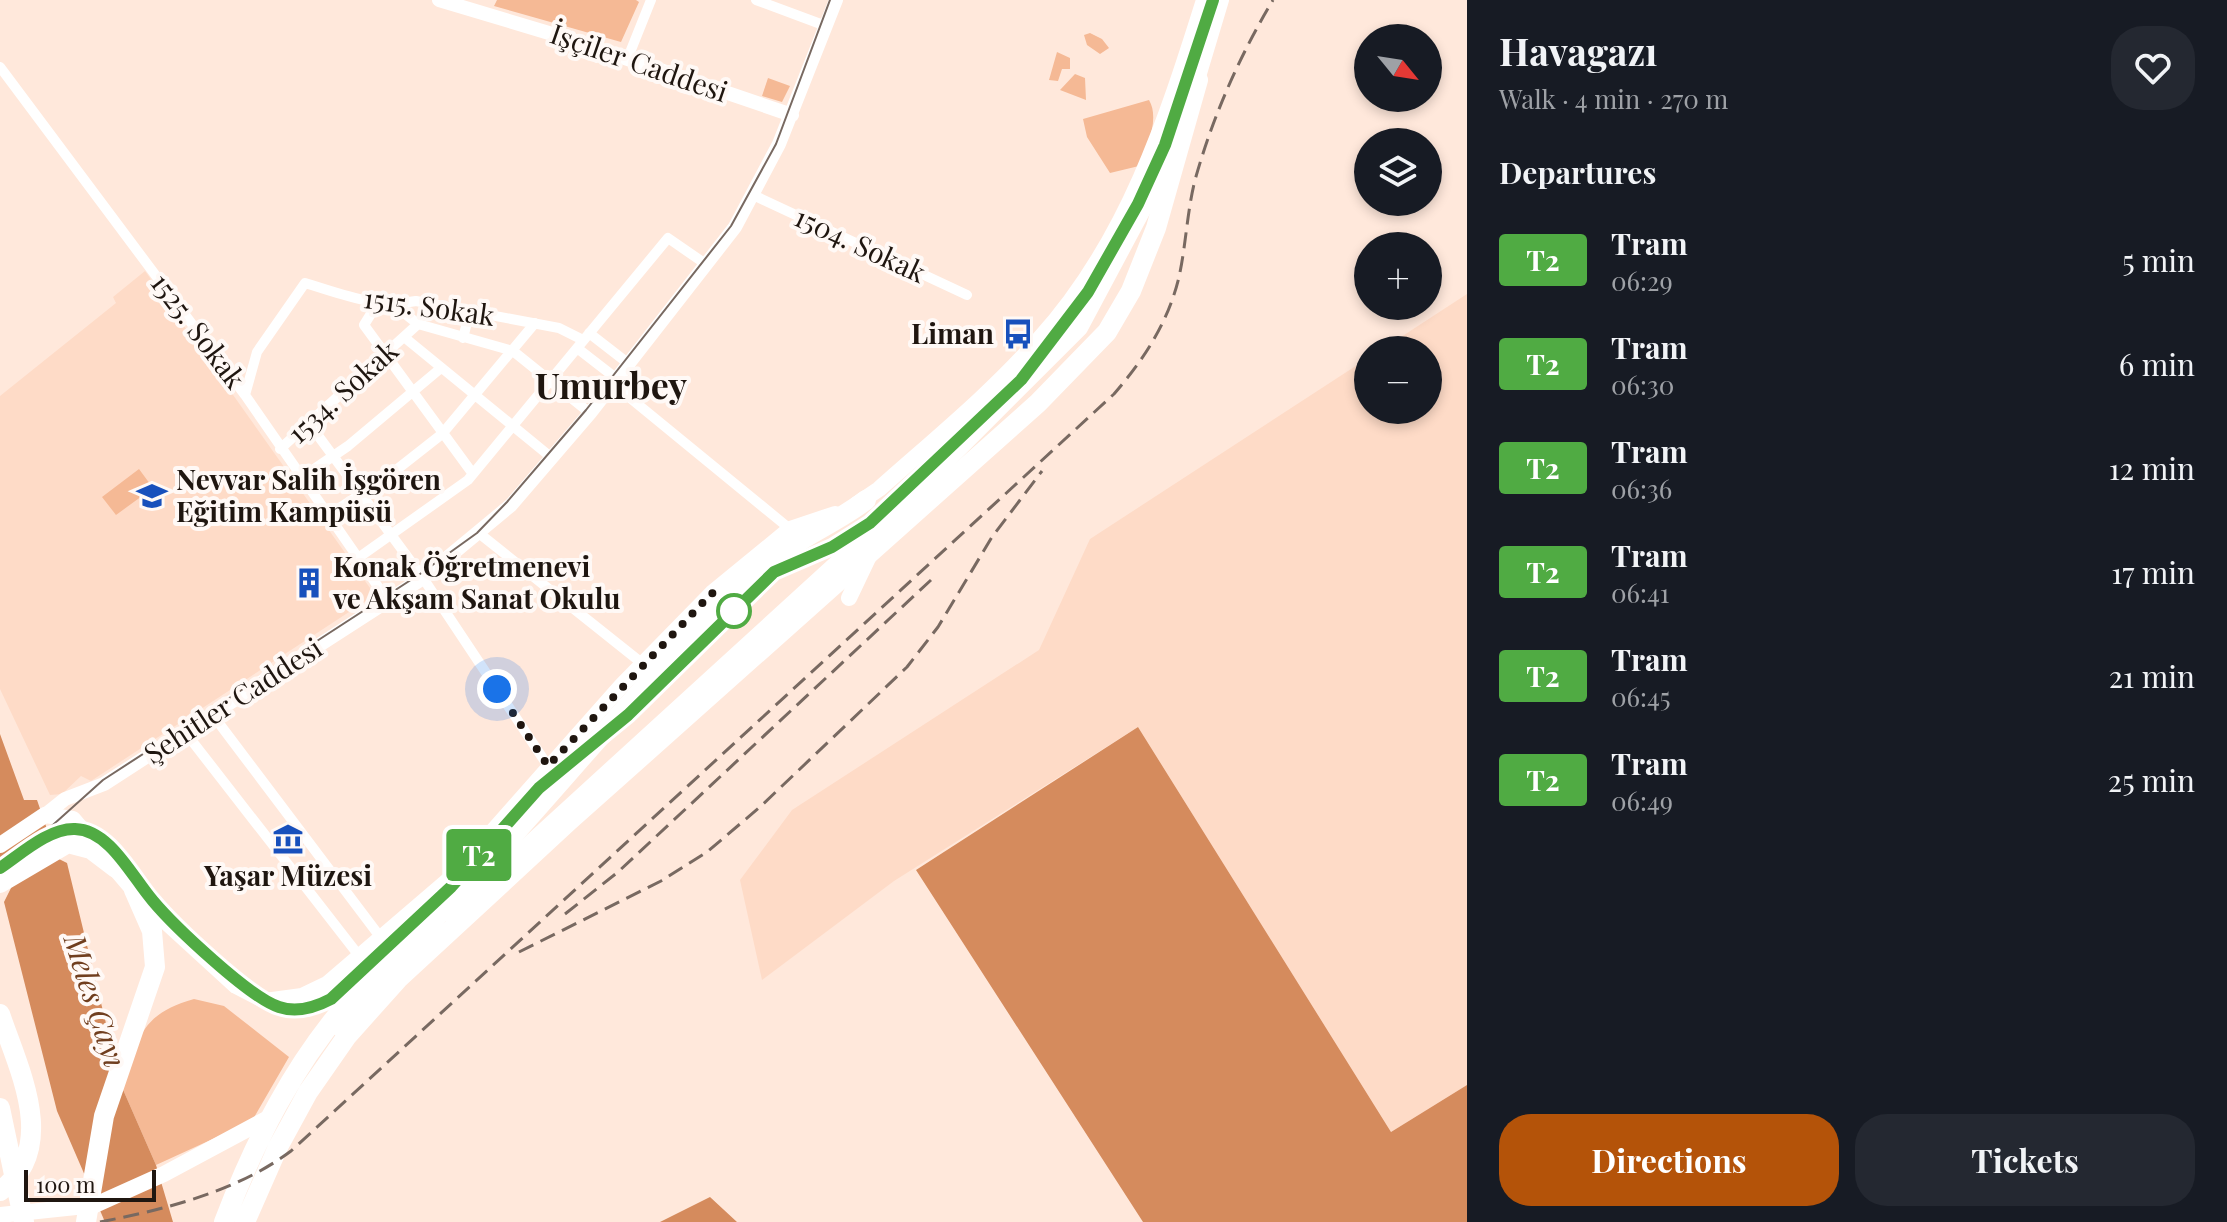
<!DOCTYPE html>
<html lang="en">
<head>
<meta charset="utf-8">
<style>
  :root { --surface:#171b24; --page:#242831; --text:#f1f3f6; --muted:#9ea1a6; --accent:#b45309 }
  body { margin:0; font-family:"Playfair Display",serif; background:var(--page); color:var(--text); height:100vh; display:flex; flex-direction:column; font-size:30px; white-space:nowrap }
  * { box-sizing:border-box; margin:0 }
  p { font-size:26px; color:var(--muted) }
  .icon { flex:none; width:44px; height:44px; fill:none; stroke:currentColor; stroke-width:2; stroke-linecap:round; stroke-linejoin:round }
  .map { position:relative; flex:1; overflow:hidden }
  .details { display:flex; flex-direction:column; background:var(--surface); width:760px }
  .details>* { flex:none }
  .badge { padding:0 16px; border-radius:6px; font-size:28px; line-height:52px }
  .needle { width:52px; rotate:120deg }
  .controls { position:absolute; left:1354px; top:24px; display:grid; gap:16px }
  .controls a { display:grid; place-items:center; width:88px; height:88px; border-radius:50%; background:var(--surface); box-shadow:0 4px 12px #0003; font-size:40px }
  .scale { position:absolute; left:24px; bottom:20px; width:132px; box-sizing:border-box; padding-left:8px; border:4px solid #1f1610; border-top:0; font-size:22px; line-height:28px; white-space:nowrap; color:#1f1610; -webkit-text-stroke:6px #fff9f6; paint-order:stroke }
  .you { position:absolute; width:40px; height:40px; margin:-20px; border:6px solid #fff; border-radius:50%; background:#1a73e8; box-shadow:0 0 0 12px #1a73e833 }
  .map>.badge { position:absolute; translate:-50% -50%; box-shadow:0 0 0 4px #fff }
  h2 { padding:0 32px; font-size:30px; line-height:72px }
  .round { display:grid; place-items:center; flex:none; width:84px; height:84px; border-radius:32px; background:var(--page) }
  .summary { display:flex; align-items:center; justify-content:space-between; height:136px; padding:0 32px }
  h1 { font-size:38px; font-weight:700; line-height:60px }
  .action { display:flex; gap:16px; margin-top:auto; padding:16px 32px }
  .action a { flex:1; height:92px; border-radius:32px; background:var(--accent); color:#fff; font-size:32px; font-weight:700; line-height:92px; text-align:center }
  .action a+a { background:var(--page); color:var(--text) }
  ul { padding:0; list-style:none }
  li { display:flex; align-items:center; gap:24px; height:104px; padding:0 32px }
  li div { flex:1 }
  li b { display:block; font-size:30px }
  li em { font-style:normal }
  li .badge { min-width:88px; font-weight:700; text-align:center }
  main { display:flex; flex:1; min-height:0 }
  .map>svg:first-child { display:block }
  .built { fill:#fedbc7 }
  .green { fill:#f5b995 }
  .water { fill:#d58b5d }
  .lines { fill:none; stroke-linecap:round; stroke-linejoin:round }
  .street { stroke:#fff; stroke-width:10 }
  .secondary { stroke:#fff; stroke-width:14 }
  .primary { stroke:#fff; stroke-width:16 }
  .highway { stroke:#fff; stroke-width:20 }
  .tram { stroke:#786961; stroke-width:2 }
  .rail { stroke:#786961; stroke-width:3; stroke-dasharray:16 8; stroke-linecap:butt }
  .line-casing { stroke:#fff; stroke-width:18 }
  .line { stroke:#50ab43; stroke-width:12 }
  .walk { stroke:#1f1610; stroke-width:8; stroke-dasharray:0 14.4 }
  .stop-dot { fill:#fff; stroke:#50ab43; stroke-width:4 }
  .labels { text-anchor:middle; stroke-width:8; stroke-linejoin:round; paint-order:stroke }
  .street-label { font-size:28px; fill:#1f1610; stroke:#fff9f6 }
  .poi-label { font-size:28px; font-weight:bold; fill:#1f1610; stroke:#fff9f6; text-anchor:start }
  .water-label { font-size:30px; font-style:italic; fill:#703e1e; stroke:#fff9f6 }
  .district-label { font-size:36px; font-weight:bold; fill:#1f1610; stroke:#fff9f6 }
</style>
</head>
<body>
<main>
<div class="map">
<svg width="1467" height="1222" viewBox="0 0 1467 1222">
  <rect width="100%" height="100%" fill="#ffe8db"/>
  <path class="built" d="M145,271L375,595L91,781L81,776L62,794L50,795L0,689V396L116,303L113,297Z
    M1467,294V1085L1391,1132L1138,727L894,881L762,980L740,880L792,810L1039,650L1090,539L1368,358V410H1428V350H1381Z"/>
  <path class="green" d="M497,0H636L639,2L621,42L494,6Z
    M1090,33L1102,39L1109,48L1100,54L1087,45L1084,35Z
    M1057,52L1070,58V69H1062L1058,81L1049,80Z
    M1075,74L1085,78L1086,100L1060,90Z
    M768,78L790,86L782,102L762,96Z
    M1149,100C1160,118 1147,149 1139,166L1110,173L1087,137L1083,119Z
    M139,469L153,488L116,515L102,497Z
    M194,999L224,1006L289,1057L252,1121L156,1165L121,1085C139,1037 141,1014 194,999Z"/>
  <path class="water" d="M1138,727L1391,1132L1467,1085V1222H1143L916,870Z
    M0,734L24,800H37L57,858L67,863L121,1085L156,1165L173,1222H105L57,1111L4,902L11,888L0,857Z
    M710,1197L737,1222H660Z"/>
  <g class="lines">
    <path class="street" d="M756,0L826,26
      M627,60L651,0
      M0,67L245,395L388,601
      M753,195L967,295
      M377,304L364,325L473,474
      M418,324L513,351L590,413
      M589,333L629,364
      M404,337L552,458
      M463,338L470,311
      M577,348L617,379
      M613,384L790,529
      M245,395L257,352L305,283C342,294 377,309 416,301L559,328L583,340
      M308,422L423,578L548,766
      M280,449L418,324L394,305
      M301,478L348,446L441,368
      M327,516L386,478L442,434L535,323
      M480,534L643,664
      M358,558L468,480L668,238L707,265
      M212,714L381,938
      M185,732L360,957"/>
    <path class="secondary" d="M439,0L569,39L792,115
      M45,815L65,799L104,784L423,578L511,505L590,413L735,227L779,144L836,0"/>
    <path class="primary" d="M1194,90L1221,0
      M857,504L879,489C934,440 992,393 1040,338C1127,242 1166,121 1204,0
      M849,598L869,556
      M0,845L45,815L73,819L142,900L236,986L265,1001L302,996L327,984L453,876L622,685L712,593L790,529L835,514
      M451,915L933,475L1080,328L1144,208L1175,133
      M339,1028L397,967
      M0,1215L95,1205L164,1174L272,1116"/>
    <path class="highway" d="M0,883L68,843L91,849L116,868
      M0,1014C18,1068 60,1148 0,1191
      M0,1108L24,1222
      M86,1222L104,1116L155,967L152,931L134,890
      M224,1222C255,1141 294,1063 352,998C385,962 422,932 456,897C564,785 659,656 779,555C806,534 839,521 866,500
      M245,1222L278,1147L308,1092L347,1036L398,979L569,821L1038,403L1107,332L1131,291L1156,228L1198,80"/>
    <path class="tram" d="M45,832L103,780L420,574L477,533L507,502L586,410L731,226L776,144L830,0
      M0,868C21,854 49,828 75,829C110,830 132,877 153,901C174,926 250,998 279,1007C297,1013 315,1008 331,999L451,887L539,788L628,715L774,572C801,557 830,549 856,533C890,511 918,481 947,453C1040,366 1119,265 1165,144C1184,97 1197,48 1213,0"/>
    <path class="rail" d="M565,914L618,872L931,580
      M519,952L661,881L707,852L760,807L907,667L938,627L992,537L1042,471
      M100,1222C166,1209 236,1192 291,1151L1114,394C1144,359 1168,323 1179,277C1186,245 1187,212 1195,180C1213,116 1239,57 1273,0"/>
  </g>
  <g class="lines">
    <g class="line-casing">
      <path id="line" d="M0,868C21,854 49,828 75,829C110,830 132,877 153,901C174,926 250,998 279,1007C297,1013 314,1008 331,999L451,887L539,788L628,715L774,572L832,547L870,523L1021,380L1088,292L1138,204L1165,145L1213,0"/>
    </g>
    <use href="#line" class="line"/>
    <path class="walk" d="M497,689L548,766L712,593L734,611"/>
  </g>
  <defs>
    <g id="bus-bare" transform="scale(2.4)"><path d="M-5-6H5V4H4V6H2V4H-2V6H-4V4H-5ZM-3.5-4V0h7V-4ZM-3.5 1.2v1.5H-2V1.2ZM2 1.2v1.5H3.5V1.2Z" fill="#1850bc" stroke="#fff9f6" stroke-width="2.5" paint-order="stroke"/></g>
    <g id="school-bare" transform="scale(2.4)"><path d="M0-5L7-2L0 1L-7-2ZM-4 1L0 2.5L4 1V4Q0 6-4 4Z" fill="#1850bc" stroke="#fff9f6" stroke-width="2.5" paint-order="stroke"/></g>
    <g id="building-bare" transform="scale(2.4)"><path d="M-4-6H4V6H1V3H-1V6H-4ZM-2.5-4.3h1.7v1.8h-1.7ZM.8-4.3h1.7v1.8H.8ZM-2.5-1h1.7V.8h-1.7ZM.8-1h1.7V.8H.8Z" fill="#1850bc" stroke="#fff9f6" stroke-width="2.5" paint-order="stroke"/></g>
    <g id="museum-bare" transform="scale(2.4)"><path d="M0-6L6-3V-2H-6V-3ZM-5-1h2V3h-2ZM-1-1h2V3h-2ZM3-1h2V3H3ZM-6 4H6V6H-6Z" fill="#1850bc" stroke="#fff9f6" stroke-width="2.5" paint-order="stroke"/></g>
  </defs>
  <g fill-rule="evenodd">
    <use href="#bus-bare" x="1018" y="334"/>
    <use href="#school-bare" x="152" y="496"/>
    <use href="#building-bare" x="309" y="583"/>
    <use href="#museum-bare" x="288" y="839"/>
  </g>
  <circle class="stop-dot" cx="734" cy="611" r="16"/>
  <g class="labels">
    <g class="street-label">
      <text transform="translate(639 63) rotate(19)" y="10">İşçiler Caddesi</text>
      <text transform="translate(860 245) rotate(25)" y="10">1504. Sokak</text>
      <text transform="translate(429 307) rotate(8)" y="10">1515. Sokak</text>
      <text transform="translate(198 331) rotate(53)" y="10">1525. Sokak</text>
      <text transform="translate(343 392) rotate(-42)" y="10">1534. Sokak</text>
      <text transform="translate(233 701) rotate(-33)" y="10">Şehitler Caddesi</text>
    </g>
    <g class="poi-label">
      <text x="994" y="344" text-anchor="end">Liman</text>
      <text x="176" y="490">Nevvar Salih İşgören<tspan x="176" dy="32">Eğitim Kampüsü</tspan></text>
      <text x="333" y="577">Konak Öğretmenevi<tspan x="333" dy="32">ve Akşam Sanat Okulu</tspan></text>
      <text x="288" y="886" text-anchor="middle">Yaşar Müzesi</text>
    </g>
    <g class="water-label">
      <text transform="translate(94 1001) rotate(72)" y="10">Meles Çayı</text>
    </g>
    <g class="district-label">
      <text x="611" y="399">Umurbey</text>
    </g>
  </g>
</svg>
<div class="controls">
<a><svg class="needle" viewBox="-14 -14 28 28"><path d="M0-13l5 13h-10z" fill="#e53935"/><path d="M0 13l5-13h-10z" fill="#9ea1a6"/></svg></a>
<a><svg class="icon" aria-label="layers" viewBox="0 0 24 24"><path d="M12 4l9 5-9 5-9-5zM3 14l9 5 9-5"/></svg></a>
<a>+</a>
<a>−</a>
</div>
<div class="scale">100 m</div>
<div class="you" style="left:497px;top:689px"></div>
<b class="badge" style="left:479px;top:855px;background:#50ab43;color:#fff">T2</b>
</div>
<section class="details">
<div class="summary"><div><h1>Havagazı</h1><p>Walk · 4 min · 270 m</p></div><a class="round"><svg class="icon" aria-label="heart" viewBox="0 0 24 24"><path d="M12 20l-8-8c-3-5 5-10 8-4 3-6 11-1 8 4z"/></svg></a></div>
<h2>Departures</h2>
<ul>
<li><span class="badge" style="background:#50ab43;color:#fff">T2</span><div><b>Tram</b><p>06:29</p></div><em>5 min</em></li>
<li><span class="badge" style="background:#50ab43;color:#fff">T2</span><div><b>Tram</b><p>06:30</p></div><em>6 min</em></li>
<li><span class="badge" style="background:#50ab43;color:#fff">T2</span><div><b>Tram</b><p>06:36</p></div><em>12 min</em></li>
<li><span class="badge" style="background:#50ab43;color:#fff">T2</span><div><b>Tram</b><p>06:41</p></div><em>17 min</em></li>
<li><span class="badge" style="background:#50ab43;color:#fff">T2</span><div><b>Tram</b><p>06:45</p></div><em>21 min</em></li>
<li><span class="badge" style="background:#50ab43;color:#fff">T2</span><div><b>Tram</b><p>06:49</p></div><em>25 min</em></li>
</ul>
<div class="action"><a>Directions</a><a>Tickets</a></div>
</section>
</main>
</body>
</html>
